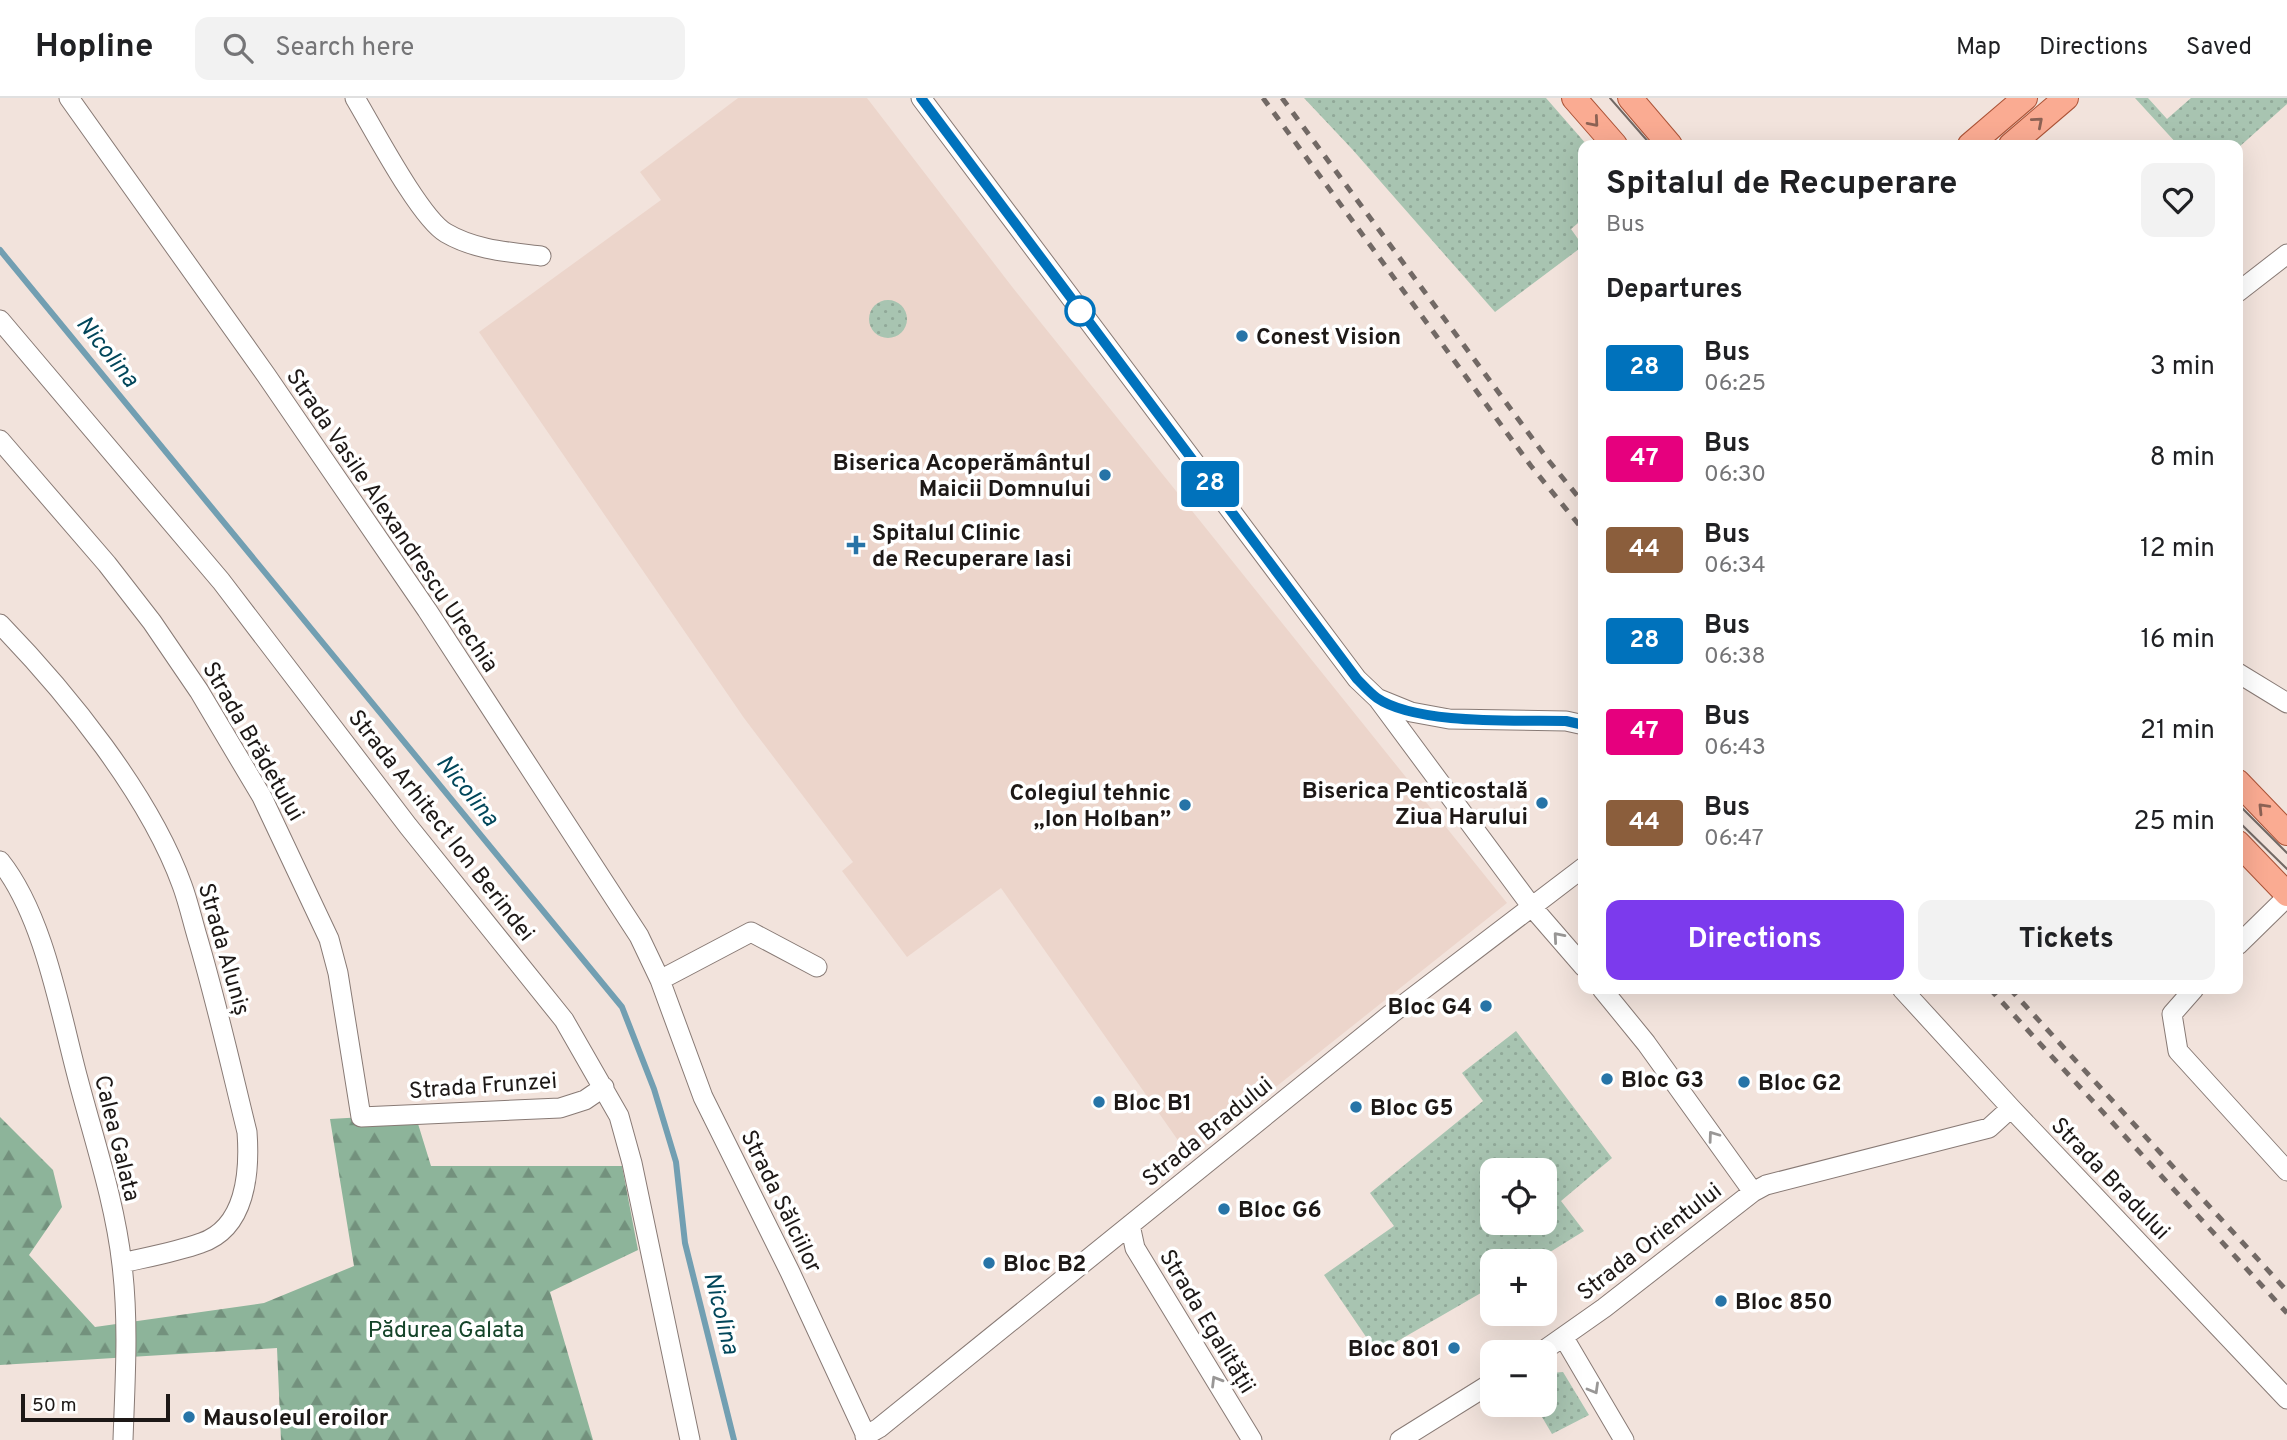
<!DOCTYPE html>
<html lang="en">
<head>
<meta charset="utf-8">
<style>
  :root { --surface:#fff; --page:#f2f2f2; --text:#202124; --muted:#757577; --line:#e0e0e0; --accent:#7c3aed }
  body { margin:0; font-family:Overpass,sans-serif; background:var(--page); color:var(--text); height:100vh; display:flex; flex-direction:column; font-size:26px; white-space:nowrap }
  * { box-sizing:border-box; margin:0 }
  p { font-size:23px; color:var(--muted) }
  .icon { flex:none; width:38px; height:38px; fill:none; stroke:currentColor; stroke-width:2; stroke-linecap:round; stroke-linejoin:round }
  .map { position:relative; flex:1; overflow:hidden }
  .details { position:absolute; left:1578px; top:42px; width:665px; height:854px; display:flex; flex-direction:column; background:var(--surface); border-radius:14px; box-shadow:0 7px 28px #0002 }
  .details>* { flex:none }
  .badge { padding:0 14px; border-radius:5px; font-size:24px; line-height:46px }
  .controls { position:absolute; left:1480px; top:1060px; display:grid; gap:14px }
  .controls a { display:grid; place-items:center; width:77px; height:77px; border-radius:14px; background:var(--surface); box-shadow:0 7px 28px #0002; font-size:35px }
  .scale { position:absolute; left:21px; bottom:18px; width:149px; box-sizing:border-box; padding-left:7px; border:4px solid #1d1816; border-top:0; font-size:19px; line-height:24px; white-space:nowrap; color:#1d1816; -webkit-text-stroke:5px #fff; paint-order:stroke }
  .map>.badge { position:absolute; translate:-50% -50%; box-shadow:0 0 0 4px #fff }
  h2 { padding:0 28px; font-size:26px; line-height:63px }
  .round { display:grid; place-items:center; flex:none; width:74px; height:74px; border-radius:14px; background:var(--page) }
  .overview { display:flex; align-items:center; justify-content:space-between; height:119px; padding:0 28px }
  h1 { font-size:33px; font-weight:700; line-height:52px }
  .primary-button { display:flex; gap:14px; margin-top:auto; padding:14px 28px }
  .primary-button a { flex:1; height:80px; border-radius:14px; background:var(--accent); color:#fff; font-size:28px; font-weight:700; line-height:80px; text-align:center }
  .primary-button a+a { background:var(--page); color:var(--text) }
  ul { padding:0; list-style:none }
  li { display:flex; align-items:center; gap:21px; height:91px; padding:0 28px }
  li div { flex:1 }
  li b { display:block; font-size:26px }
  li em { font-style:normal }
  li .badge { min-width:77px; font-weight:700; text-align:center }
  header { display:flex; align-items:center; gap:42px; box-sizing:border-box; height:98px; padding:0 35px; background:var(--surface); border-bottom:2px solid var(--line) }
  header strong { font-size:33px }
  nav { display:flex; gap:38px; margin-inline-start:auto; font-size:24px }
  .search { width:490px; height:63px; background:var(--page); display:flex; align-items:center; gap:18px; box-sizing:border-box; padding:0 24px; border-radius:14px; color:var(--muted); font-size:26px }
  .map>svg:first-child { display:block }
  .built { fill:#ecd5cb }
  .green { fill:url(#green-dots); fill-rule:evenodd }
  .forest { fill:url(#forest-firs) }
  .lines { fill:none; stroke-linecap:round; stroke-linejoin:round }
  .stream { stroke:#729fb2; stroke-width:6 }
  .minor-casing { stroke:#887a75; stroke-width:21 }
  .major-casing { stroke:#ab5337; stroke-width:26 }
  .minor { stroke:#fff; stroke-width:19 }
  .major { stroke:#faab92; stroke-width:24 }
  .tram { stroke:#726965; stroke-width:2 }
  .rail { stroke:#726965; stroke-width:5; stroke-dasharray:9 9; stroke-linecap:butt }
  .oneway { stroke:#8c6254 }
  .oneway2 { stroke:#999796 }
  .line-casing { stroke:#fff; stroke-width:16 }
  .line { stroke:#0072bc; stroke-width:10 }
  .stop-dot { fill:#fff; stroke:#0072bc; stroke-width:3.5 }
  .poi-dot { fill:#2774a7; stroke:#fff; stroke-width:2.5 }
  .labels { text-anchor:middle; stroke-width:7; stroke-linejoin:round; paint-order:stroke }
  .poi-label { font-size:23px; font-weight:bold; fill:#1d1816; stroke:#fff; text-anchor:start }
  .street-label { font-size:23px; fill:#1d1816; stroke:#fff }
  .park-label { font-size:23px; fill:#144429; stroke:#fff }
  .water-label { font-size:24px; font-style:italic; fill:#01465a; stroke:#fff }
</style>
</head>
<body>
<header>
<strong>Hopline</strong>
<div class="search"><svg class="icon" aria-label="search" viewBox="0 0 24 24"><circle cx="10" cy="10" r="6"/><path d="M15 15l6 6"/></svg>Search here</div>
<nav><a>Map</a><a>Directions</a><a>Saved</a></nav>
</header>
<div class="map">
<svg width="2287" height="1342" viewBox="0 0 2287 1342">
  <defs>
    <pattern id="green-dots" width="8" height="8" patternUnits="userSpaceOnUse" patternTransform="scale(1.75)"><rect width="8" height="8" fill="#a8c4b1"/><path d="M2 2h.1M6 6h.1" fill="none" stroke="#90a898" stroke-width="1.8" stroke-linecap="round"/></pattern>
    <pattern id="forest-firs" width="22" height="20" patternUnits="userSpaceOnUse" patternTransform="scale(1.75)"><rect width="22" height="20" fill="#8db49a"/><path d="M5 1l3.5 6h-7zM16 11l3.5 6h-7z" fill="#73917d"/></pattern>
  </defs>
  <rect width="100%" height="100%" fill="#f2e3dc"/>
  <path class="built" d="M738,0H867L1013,190L1507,805L1189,1058L1001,790L907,859L842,773L853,764L744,620L479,234L661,102L640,74Z"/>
  <path class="green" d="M1304,0H1546L1587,47H1584V120L1571,131L1583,148L1495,214L1352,51Z
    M2135,0H2148L2167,21L2191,0H2287V6L2238,50V47H2178Z
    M869 221a19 19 0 1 1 38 0a19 19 0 1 1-38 0Z
    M1516,933L1612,1060L1561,1103L1584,1133L1534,1164H1493V1188L1377,1255L1324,1177L1394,1128L1370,1095L1483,1003L1462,975ZM1493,1073H1545V1125H1493Z
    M1563,1274L1589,1317L1552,1336L1535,1307H1545V1278L1551,1275Z"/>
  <path class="forest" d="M415,1016L431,1068H622L638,1152L550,1194L593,1342H281L277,1250L0,1267V1019L53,1072L62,1109L29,1157L95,1229L264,1205L354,1168L330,1021Z"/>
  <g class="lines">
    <path class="stream" d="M0,152L622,909L654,991L676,1064L685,1145L734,1342"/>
    <g class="minor-casing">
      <path id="minor" d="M69,0L266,277L427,512L639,838L660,882L703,999L790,1174L868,1342
        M355,0C373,30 420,120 446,135C475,152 508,154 541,158
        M921,0L1357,581L1378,601L1532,809L1584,869
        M2238,194L2287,156
        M0,222L221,483L408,728L564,922L619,1018L632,1065L690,1342
        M0,342L107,466L152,524L199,593L262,699L329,841L338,875L361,1019L560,1010L585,1002L604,989
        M0,526C67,595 149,696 182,787C188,803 192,821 197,838C216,902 231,969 247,1034C250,1074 246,1130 201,1145C176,1154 148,1159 122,1165
        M2238,575L2287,605
        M1379,601L1411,614L1449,621L1566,623L1584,627
        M0,763C44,818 60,914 78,981C94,1042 115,1104 122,1167C129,1225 125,1284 123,1342
        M2238,847L2287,799
        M660,882L751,834L817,869
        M1602,891L1646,945L1753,1094
        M1902,891L2011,1010L2287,1301
        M2194,891L2172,916L2178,953L2287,1073
        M1130,1127L1135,1150L1252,1342
        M1564,1240L1624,1342
        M1540,1255L1604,1210L1753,1094L1766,1087L1989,1030L2011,1010
        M865,1338L879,1330L1391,916L1584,769
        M1400,1342L1493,1284"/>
    </g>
    <g class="major-casing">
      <path id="major" d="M1574,0L1615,47
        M1630,0L1670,47
        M1970,47L2025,0
        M2011,47L2066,0
        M2238,684L2287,735
        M2238,745L2287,796"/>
    </g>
    <use href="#minor" class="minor"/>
    <use href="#major" class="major"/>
    <path class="tram" d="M1610,0L1651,47
      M2238,706L2287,755
      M2238,723L2287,771"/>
    <path class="rail" d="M1263,0L1531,368L1584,433
      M1282,0L1549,363L1584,406
      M1990,891L2287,1215
      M2010,891L2287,1193"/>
  </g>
  <defs><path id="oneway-chevron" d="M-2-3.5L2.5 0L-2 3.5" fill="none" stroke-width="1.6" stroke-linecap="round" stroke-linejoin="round" transform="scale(1.75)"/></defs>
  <g class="oneway">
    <use href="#oneway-chevron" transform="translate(1594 24) rotate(49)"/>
    <use href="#oneway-chevron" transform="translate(2038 24) rotate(-41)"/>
    <use href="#oneway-chevron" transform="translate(2263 710) rotate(-134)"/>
  </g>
  <g class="oneway2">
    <use href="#oneway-chevron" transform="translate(1558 839) rotate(-131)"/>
    <use href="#oneway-chevron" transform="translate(1713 1038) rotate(-126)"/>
    <use href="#oneway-chevron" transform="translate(1216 1283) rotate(-121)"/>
    <use href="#oneway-chevron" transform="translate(1594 1291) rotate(60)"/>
  </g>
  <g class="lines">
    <g class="line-casing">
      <path id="line" d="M921,0L1357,581C1363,587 1370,595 1377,600C1416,627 1518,622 1566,623L1584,627"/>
    </g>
    <use href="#line" class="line"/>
  </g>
  <circle class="stop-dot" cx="1080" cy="213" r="14"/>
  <g class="poi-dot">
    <circle cx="1242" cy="238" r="7"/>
    <circle cx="1105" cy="377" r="7"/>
    <path d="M852.5 436.5h7v7h7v7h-7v7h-7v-7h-7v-7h7z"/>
    <circle cx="1542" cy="705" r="7"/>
    <circle cx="1185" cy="707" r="7"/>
    <circle cx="1486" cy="908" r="7"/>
    <circle cx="1607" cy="981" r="7"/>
    <circle cx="1744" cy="984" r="7"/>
    <circle cx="1099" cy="1004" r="7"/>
    <circle cx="1356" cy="1009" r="7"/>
    <circle cx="1224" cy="1111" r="7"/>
    <circle cx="989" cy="1165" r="7"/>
    <circle cx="1721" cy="1203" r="7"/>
    <circle cx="1454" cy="1250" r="7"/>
    <circle cx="189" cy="1319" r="7"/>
  </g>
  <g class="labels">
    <g class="poi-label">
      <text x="1256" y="246">Conest Vision</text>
      <text x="1091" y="372" text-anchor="end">Biserica Acoperământul<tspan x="1091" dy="26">Maicii Domnului</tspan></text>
      <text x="872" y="442">Spitalul Clinic<tspan x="872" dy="26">de Recuperare Iasi</tspan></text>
      <text x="1528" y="700" text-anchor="end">Biserica Penticostală<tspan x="1528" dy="26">Ziua Harului</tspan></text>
      <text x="1171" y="702" text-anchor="end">Colegiul tehnic<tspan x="1171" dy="26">„Ion Holban”</tspan></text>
      <text x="1472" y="916" text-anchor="end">Bloc G4</text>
      <text x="1621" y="989">Bloc G3</text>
      <text x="1758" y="992">Bloc G2</text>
      <text x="1113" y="1012">Bloc B1</text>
      <text x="1370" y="1017">Bloc G5</text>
      <text x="1238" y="1119">Bloc G6</text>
      <text x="1003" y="1173">Bloc B2</text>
      <text x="1735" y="1211">Bloc 850</text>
      <text x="1440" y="1258" text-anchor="end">Bloc 801</text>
      <text x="203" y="1327">Mausoleul eroilor</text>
    </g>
    <g class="street-label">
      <text transform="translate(393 422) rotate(56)" y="8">Strada Vasile Alexandrescu Urechia</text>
      <text transform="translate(254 643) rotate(60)" y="8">Strada Brădetului</text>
      <text transform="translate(442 727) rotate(52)" y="8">Strada Arhitect Ion Berindei</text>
      <text transform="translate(225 851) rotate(74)" y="8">Strada Aluniș</text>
      <text transform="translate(483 987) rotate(-4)" y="8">Strada Frunzei</text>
      <text transform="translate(1207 1033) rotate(-39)" y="8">Strada Bradului</text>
      <text transform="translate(118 1040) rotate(76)" y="8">Calea Galata</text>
      <text transform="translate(2111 1080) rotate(46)" y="8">Strada Bradului</text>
      <text transform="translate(782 1103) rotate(64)" y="8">Strada Sălciilor</text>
      <text transform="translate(1649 1143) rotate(-38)" y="8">Strada Orientului</text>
      <text transform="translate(1208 1223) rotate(59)" y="8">Strada Egalității</text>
    </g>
    <g class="park-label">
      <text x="446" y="1239">Pădurea Galata</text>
    </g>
    <g class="water-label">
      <text transform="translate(108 253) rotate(51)" y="8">Nicolina</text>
      <text transform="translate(468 692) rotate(51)" y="8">Nicolina</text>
      <text transform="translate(722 1215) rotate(76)" y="8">Nicolina</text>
    </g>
  </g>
</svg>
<div class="controls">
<a><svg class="icon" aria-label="locate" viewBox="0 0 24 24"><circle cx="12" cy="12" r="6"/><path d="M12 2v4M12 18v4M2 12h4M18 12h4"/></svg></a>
<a>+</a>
<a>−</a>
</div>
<div class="scale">50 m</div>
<b class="badge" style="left:1210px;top:386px;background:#0072bc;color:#fff">28</b>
<section class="details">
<div class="overview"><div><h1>Spitalul de Recuperare</h1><p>Bus</p></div><a class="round"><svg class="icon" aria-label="heart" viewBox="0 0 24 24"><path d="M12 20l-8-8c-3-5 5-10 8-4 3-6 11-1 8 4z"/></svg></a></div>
<h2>Departures</h2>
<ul>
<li><span class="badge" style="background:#0072bc;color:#fff">28</span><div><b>Bus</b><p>06:25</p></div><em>3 min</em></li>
<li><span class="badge" style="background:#e6007e;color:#fff">47</span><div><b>Bus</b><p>06:30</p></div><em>8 min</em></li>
<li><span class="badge" style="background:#8b5e3c;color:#fff">44</span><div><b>Bus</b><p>06:34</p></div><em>12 min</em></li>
<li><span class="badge" style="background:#0072bc;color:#fff">28</span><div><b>Bus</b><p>06:38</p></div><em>16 min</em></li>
<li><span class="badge" style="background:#e6007e;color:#fff">47</span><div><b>Bus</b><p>06:43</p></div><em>21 min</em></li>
<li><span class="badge" style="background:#8b5e3c;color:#fff">44</span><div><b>Bus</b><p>06:47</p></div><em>25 min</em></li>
</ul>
<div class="primary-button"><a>Directions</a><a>Tickets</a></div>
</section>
</div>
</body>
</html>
